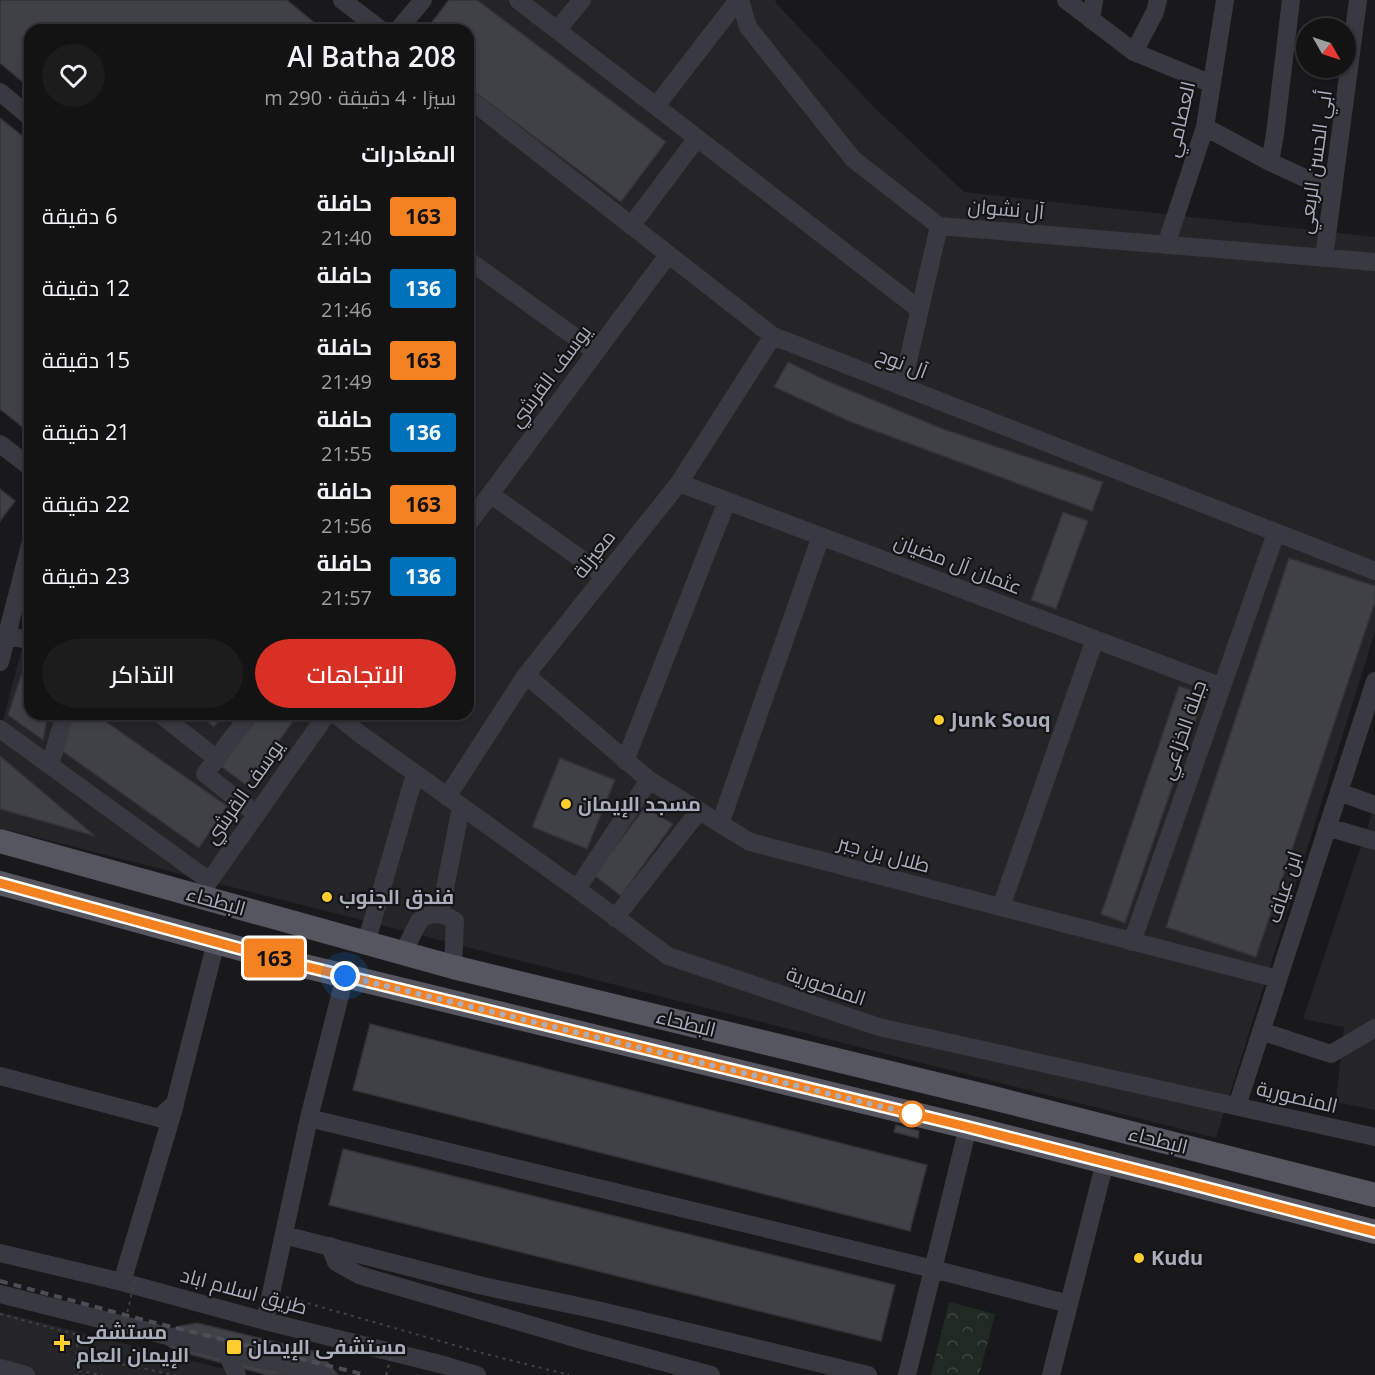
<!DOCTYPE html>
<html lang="ar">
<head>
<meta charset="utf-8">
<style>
  :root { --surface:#131314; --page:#1c1c1d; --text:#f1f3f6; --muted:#9d9ea0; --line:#323234; --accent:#d93025 }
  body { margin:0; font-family:"Open Sans",Cairo,sans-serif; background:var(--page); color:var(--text); direction:rtl; height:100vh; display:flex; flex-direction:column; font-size:22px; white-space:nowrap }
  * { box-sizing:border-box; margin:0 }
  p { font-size:20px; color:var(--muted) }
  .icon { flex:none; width:33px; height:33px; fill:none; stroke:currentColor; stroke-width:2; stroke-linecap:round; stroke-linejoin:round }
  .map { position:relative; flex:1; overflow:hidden; direction:ltr }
  .drawer { position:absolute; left:24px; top:24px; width:450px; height:696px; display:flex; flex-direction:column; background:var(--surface); border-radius:18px; box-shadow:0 3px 9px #0003,0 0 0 2px var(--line); direction:rtl }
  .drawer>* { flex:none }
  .badge { padding:0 12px; border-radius:4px; font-size:21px; line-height:39px }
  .needle { width:39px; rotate:129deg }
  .controls { position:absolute; left:1296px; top:18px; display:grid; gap:12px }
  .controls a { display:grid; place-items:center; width:60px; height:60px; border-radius:50%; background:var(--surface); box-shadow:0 3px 9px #0003,0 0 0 2px var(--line); font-size:30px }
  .you { position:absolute; width:30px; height:30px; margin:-15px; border:4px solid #fff; border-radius:50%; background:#1a73e8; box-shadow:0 0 0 9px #1a73e833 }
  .map>.badge { position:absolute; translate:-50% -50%; box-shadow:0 0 0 3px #fff }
  h2 { padding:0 18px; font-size:22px; line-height:54px }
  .round { display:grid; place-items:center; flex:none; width:63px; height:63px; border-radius:32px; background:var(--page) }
  .summary { display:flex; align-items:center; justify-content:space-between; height:102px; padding:0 18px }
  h1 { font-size:28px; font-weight:600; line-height:45px }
  .action { display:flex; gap:12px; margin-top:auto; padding:12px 18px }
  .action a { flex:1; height:69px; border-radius:36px; background:var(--accent); color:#fff; font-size:24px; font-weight:600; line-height:69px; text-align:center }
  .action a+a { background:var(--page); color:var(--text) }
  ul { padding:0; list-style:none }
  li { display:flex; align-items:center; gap:18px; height:72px; padding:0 18px }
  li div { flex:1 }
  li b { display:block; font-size:22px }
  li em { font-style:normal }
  li .badge { min-width:66px; font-weight:700; text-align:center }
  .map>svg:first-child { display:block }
  .built { fill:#252528 }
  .park { fill:url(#park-crowns) }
  .building { fill:#404146; stroke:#333337; stroke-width:1.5 }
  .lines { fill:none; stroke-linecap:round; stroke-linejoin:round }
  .path { stroke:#3f4148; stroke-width:2; stroke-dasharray:3 4.5; stroke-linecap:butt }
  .minor { stroke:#393a41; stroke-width:18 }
  .major { stroke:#555660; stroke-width:24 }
  .rail { stroke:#4c4e56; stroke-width:4; stroke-dasharray:8 6; stroke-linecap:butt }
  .path-bridge { stroke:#3f4148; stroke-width:2; stroke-dasharray:3 4.5; stroke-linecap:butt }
  .line-casing { stroke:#fff; stroke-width:14 }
  .line { stroke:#f58220; stroke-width:9 }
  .walk { stroke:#aaaebc; stroke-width:6; stroke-dasharray:0 10.8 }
  .poi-dot { fill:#ffcd2d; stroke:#141416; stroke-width:2 }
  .stop-dot { fill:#fff; stroke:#f58220; stroke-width:3 }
  .labels { text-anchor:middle; stroke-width:4.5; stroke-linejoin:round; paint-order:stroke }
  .street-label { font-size:20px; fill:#aaaebc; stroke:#141416 }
  .poi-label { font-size:20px; font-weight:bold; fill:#aaaebc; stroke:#141416; text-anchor:start }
</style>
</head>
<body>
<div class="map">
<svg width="1375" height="1375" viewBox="0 0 1375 1375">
  <defs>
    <pattern id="park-crowns" width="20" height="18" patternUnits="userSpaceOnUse" patternTransform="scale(1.5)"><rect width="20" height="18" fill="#202a22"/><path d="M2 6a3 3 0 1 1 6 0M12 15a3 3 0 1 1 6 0" fill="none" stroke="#3e4640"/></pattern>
  </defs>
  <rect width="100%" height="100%" fill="#19191b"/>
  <path class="built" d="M451,0H775L776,3L875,108L964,192L1375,237V632L1216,1138L0,828V732L30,618V714H468V30Z
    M1375,805V1110L1336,1102L1344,1027L1303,1019Z
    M0,1312L248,1375H0Z"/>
  <path class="park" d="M949,1302L995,1314L979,1375H931Z"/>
  <path class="building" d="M0,0H287L323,30H30V88L0,63Z
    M449,0H477L666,142L621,202L468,87V30H426Z
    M0,118L30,142V433L0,409Z
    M788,362L825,380L943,429L1103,482L1092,511L851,422L774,387Z
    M0,489L15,501L0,521Z
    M1063,512L1088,521L1056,609L1031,600Z
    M1289,558L1375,586V602L1256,957L1166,927Z
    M29,652L30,714H48L43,740L8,715Z
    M1179,686L1204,695L1125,923L1101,914Z
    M72,714H95L227,806L199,848L62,751Z
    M198,714H223L214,727Z
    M255,714H291L296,718L246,785L218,764Z
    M0,756L95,836L0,809Z
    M560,758L615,780L587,849L532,827Z
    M645,807L673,824L621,896L594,875Z
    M370,1024L927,1165L910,1231L353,1090Z
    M896,1125L919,1131L918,1138L894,1132Z
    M343,1149L895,1285L881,1341L329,1205Z
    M197,1323L317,1352L327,1361L338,1375H267L174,1350L167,1345L170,1330L180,1326Z"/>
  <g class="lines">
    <path class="path" d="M286,1297L482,1353L569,1375
      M0,1314L78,1335L75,1370L103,1375
      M115,1363L176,1375"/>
    <path class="minor" d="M342,0L381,30
      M518,0L920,310
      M740,0L748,27L853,159L939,226L1375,262
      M1066,0L1134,52L1212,84
      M1091,20L1094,0
      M398,30L423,0
      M557,30L582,0
      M1134,52L1155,12L1158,0
      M0,92L30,117
      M468,98L773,336L1375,571
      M656,106L738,0
      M1205,127L1270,162L1333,191
      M1270,162L1275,134L1291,0
      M631,226L697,138
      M1166,245L1205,127L1225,0
      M1324,258L1358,0
      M468,260L596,352
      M902,387L939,226
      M0,444L30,467
      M679,483L1222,687
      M490,494L605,576
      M468,524L668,255
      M7,635L30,641
      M0,662L30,545
      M526,675L649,780L750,842L1278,979
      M160,714L217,759
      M250,714L205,774L256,814
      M335,714L360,734L577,889L668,956L879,1027L1375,1137
      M0,729L208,880
      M625,761L727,501
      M50,765L65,714
      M1339,792L1375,805
      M447,797L526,675L679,483L773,336
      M720,824L821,536
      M1327,827L1375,841
      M577,889L649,780
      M203,890L327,714
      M1001,907L1095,639
      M440,914L461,807
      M615,918L699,811
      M1132,942L1276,533
      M366,943L415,774
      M403,953L419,921C429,911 445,913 455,921L453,967
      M1261,1031L1331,1054L1375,1028
      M0,1076L159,1118L175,1103L216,942
      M1237,1106L1375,681
      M309,1118L933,1269L1069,1304
      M284,1235L483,1286L597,1310L868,1375
      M330,1246L336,1262L359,1275L589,1342L711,1375
      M0,1253L122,1282L265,1321L444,1365L477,1375
      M122,1282L175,1105
      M0,1294L323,1375
      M265,1321L309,1118L345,976
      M225,1350L237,1375
      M0,1368L26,1375
      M907,1375L968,1127
      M1051,1375L1105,1162"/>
    <path class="major" d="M0,841L453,967L993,1098L1375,1195
      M0,883L300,965L968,1127L1176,1180L1375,1232"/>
    <path class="rail" d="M0,1281L140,1319L366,1375"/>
    <path class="path-bridge" d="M115,1363L135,1280
      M386,1375L394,1346"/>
  </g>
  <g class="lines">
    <g class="line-casing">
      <path id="line" d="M0,883L300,965L968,1127L1176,1180L1375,1232"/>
    </g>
    <use href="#line" class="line"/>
    <path class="walk" d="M345,976L912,1114"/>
  </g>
  <g class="poi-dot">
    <circle cx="939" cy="720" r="6"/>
    <circle cx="566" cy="804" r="6"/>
    <circle cx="327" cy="897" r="6"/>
    <circle cx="1139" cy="1258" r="6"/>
    <path d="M59 1334h6v6h6v6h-6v6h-6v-6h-6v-6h6z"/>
    <rect x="226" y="1339" width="16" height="16" rx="3"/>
  </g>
  <circle class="stop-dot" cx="912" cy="1114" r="12"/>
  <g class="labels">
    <g class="street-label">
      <text transform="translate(1180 119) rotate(-77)" y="7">العصامي</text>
      <text transform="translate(1315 162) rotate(-82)" y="7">أبي الحسن الربعي</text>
      <text transform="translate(1006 209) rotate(5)" y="7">آل نشوان</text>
      <text transform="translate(902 363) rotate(21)" y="7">آل نوح</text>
      <text transform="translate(550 376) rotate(-53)" y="7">يوسف القرشي</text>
      <text transform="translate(594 554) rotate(-52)" y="7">معيزلة</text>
      <text transform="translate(958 564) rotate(21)" y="7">عثمان آل مضيان</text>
      <text transform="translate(1183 730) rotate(-71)" y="7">جبلة الخزاعي</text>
      <text transform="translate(244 792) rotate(-55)" y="7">يوسف القرشي</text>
      <text transform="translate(884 854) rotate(15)" y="7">طلال بن جبر</text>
      <text transform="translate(1284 887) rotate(-72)" y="7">ابن عياف</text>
      <text transform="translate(216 901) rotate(16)" y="7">البطحاء</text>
      <text transform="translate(826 986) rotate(19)" y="7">المنصورية</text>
      <text transform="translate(686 1023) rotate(14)" y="7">البطحاء</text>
      <text transform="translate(1297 1097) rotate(13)" y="7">المنصورية</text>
      <text transform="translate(1158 1140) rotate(14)" y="7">البطحاء</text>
      <text transform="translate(244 1291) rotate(15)" y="7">طريق اسلام اباد</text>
    </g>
    <g class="poi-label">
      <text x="951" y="727">Junk Souq</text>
      <text x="578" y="811">مسجد الإيمان</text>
      <text x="339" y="904">فندق الجنوب</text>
      <text x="1151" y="1265">Kudu</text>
      <text x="76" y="1339">مستشفى<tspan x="76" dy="23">الإيمان العام</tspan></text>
      <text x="248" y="1354">مستشفى الإيمان</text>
    </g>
  </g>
</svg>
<div class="controls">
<a><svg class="needle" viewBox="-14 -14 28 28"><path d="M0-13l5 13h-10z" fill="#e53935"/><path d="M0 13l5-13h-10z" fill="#9d9ea0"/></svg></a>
</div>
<div class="you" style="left:345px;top:976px"></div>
<b class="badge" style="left:274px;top:958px;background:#f58220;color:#111">163</b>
<section class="drawer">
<div class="summary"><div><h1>Al Batha 208</h1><p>سيرًا · 4 دقيقة · 290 m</p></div><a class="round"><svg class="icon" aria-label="heart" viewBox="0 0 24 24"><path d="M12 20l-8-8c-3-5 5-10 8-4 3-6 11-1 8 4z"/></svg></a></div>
<h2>المغادرات</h2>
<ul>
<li><span class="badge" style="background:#f58220;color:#111">163</span><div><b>حافلة</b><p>21:40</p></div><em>6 دقيقة</em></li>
<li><span class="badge" style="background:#0072bc;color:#fff">136</span><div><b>حافلة</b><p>21:46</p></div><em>12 دقيقة</em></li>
<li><span class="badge" style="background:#f58220;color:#111">163</span><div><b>حافلة</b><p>21:49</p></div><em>15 دقيقة</em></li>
<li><span class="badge" style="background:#0072bc;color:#fff">136</span><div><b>حافلة</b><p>21:55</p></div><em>21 دقيقة</em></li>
<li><span class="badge" style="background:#f58220;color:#111">163</span><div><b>حافلة</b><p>21:56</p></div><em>22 دقيقة</em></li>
<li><span class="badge" style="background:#0072bc;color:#fff">136</span><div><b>حافلة</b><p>21:57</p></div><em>23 دقيقة</em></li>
</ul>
<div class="action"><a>الاتجاهات</a><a>التذاكر</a></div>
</section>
</div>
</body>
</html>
